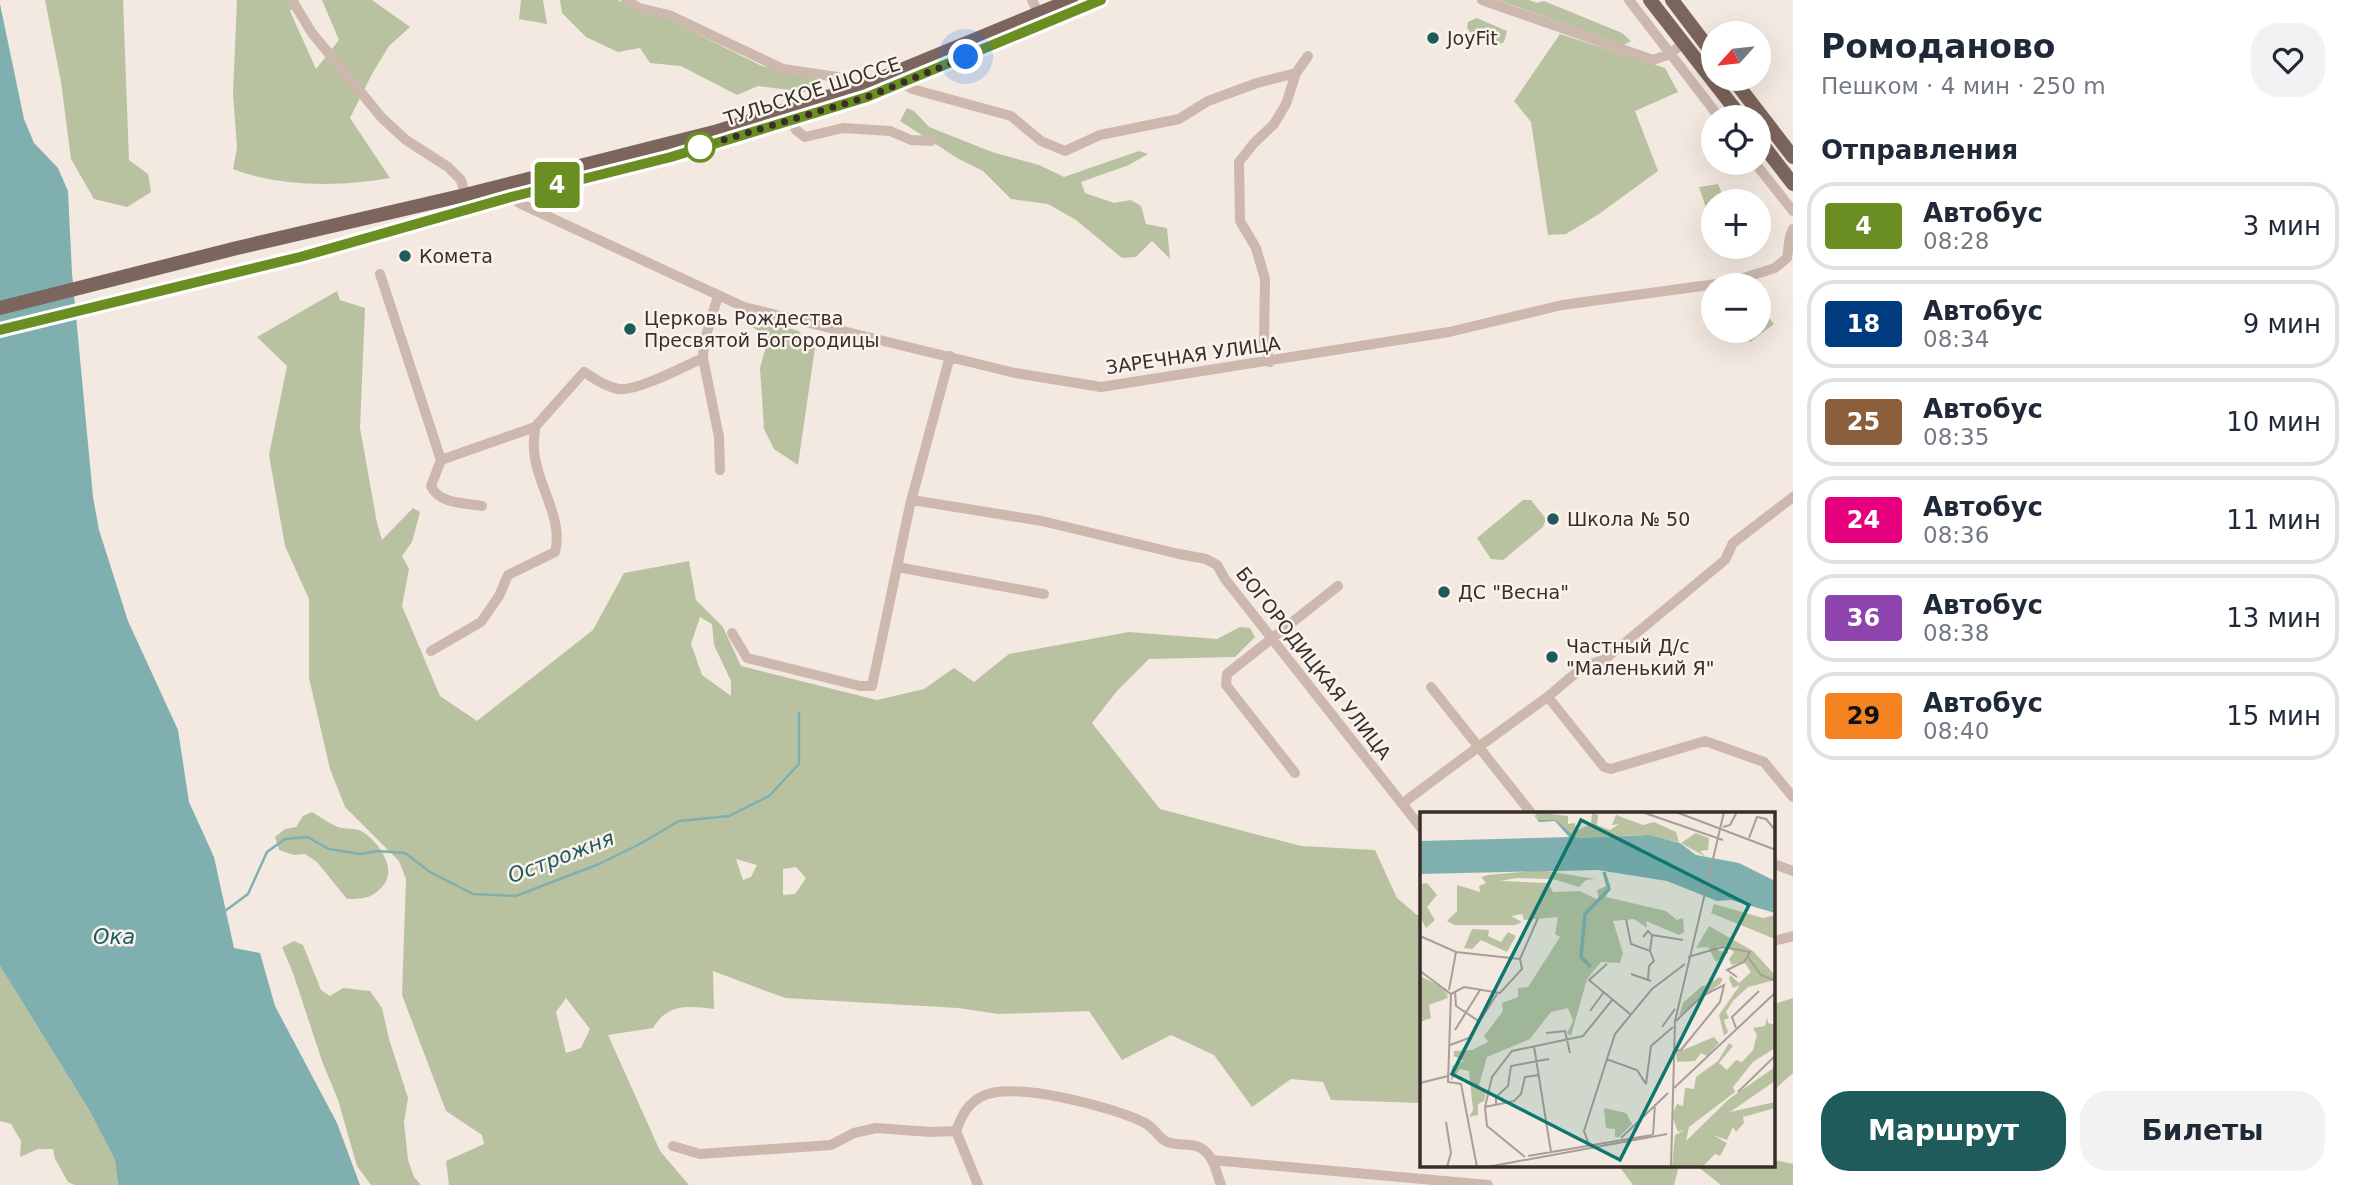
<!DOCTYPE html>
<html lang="ru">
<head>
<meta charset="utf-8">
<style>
  :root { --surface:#fff; --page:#f2f2f3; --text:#1f2937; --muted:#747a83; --line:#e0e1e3; --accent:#205b5b }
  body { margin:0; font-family:"DejaVu Sans",sans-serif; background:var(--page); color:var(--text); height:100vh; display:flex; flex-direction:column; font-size:26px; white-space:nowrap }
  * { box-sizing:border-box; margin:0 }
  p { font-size:23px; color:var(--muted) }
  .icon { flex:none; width:38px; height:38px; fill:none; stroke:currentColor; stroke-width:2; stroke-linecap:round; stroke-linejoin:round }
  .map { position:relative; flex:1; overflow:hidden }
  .side { display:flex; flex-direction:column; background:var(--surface); width:560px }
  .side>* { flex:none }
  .badge { padding:0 14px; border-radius:5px; font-size:24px; line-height:46px }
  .needle { width:46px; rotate:243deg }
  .buttons { position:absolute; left:1701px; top:21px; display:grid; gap:14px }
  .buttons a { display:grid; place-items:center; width:70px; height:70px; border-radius:50%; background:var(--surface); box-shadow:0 7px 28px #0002; font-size:35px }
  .you { position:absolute; width:35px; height:35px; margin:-18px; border:5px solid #fff; border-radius:50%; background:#1a73e8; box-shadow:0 0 0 10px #1a73e833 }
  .map>.badge { position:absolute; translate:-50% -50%; box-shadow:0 0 0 4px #fff }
  h2 { padding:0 28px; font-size:26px; line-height:63px }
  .round { display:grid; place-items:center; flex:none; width:74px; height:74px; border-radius:28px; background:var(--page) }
  .headline { display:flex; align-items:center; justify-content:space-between; height:119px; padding:0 28px }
  h1 { font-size:33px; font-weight:700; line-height:52px }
  .cta { display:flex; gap:14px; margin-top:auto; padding:14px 28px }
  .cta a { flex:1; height:80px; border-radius:28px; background:var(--accent); color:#fff; font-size:28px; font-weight:700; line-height:80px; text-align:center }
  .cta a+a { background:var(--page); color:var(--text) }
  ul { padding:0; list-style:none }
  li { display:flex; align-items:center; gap:21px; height:88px; margin:0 14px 10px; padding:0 14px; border:4px solid var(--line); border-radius:28px }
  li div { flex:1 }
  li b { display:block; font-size:26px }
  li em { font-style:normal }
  li .badge { min-width:77px; font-weight:700; text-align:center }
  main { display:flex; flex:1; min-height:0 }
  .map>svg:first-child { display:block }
  .green { fill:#b9c2a0; fill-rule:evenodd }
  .water { fill:#7fb0af }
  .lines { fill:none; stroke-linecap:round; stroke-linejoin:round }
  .stream { stroke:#7fb0af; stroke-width:2.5 }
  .minor { stroke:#ccb8ac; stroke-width:10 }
  .major { stroke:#7b655c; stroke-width:14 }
  .line-casing { stroke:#fff; stroke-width:16 }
  .line { stroke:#6b8e23; stroke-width:10 }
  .walk { stroke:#3a2e2b; stroke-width:7; stroke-dasharray:0 12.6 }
  .poi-dot { fill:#205b5b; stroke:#faf3ed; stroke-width:2.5 }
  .stop-dot { fill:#fff; stroke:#6b8e23; stroke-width:3.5 }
  .labels { text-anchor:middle; stroke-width:5; stroke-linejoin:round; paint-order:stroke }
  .poi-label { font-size:19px; fill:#3a2e2b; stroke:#faf3ed; text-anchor:start }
  .street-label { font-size:19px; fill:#3a2e2b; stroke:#faf3ed }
  .water-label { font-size:21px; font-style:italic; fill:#205b5b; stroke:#faf3ed }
  .inset-river { fill:none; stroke:#7fb0af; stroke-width:3.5 }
  .inset-road { fill:none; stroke:#a99e98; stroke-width:2 }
  .view { fill:#0f766e; fill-opacity:0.15; stroke:#0f766e; stroke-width:3.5 }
  .inset-edge { fill:none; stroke:#3a2e2b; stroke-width:3.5 }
</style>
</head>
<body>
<main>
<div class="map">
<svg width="1793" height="1185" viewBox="0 0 1793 1185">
  <rect width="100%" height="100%" fill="#f3e9e0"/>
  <path class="green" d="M45,0H123L129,160L148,174L151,192L127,207L94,199L71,159L61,82Z
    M237,0H299L290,11L316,69L339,40L322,0H372L410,27L389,46L372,74L350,118L390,178C341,187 279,187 233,169L237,148L233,94Z
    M521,0H543L547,24L519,19Z
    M560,0H618L636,11L669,20L762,66L819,78L823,87L804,92L758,86L737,95L681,66L650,63L640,48L618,52L586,37L562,13Z
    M1498,0H1529L1537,3L1544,1L1622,33L1631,41L1624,45Z
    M1477,18L1507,31L1504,42L1500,44L1471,33L1467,28L1468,22Z
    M1560,34L1665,68L1678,92L1635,111L1658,171L1599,214L1566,234L1548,235L1531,122L1514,101Z
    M907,108L914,111L929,127L992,152L1039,165L1064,177L1139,151L1148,154L1129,165L1081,182L1085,193L1114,203L1131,200L1141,206L1146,224L1167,228L1170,259L1152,241L1136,257L1122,258L1076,220L1048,204L1011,199L983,171L957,158L900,121Z
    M1718,184L1725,201H1713V209L1707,211L1699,187Z
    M337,291L340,300L365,308L360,428L377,523L382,540L413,508L420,512L412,542L402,556L409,569L402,606L440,696L477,721L593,630L624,573L689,561L696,600L723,627L741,666L877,700L924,689L954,668L974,682L1009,654L1129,632L1217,639L1240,627L1250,628L1255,637L1235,657L1149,659L1117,691L1092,723L1160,809L1301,846L1375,850L1397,898L1417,915H1422V1103L1331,1100L1323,1082L1291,1079L1252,1107L1214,1055L1171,1035L1122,1060L1089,1011L998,1014L958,1008L785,998L713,971L714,1009C688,1006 668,1003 653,1028L608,1035L660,1151L689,1185H449L446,1161L484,1144L482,1135L446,1111L402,995L406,879L399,861L345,807L330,769L309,678V599L285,546L269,455L287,366L257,337ZM700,617L712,624L714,645L731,681V696L702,675L691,644ZM736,859L757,865L751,877L743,880ZM796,867L806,878L795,894L783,895V869ZM566,998L590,1029L581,1048L566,1053L556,1012Z
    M1765,313L1774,324L1750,342L1742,331H1759V318Z
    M755,319L799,331L804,340L815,348L798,465L774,449L764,429L760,368L765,350L763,334L749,325L751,320Z
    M1523,500H1531L1546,519L1543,527L1503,560L1491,559L1477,538Z
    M312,812C321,817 331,825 341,828C348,829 357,828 363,832C377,841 396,866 385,883C374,898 365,899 347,899L317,862L305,854L294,855L279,850L275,837L285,829L296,827L303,816Z
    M294,941L303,945L321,990L330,996L343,988L370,991L382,1008L389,1039L408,1098L404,1122L408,1160L414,1177L421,1185H371L357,1166L338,1100L322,1061L293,973L282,947Z
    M0,966L89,1110L115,1160L118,1185H75L68,1182L55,1159L53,1149H38L20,1157L21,1141L11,1124L0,1121Z
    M1793,998V1073L1774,1090V1004Z
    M1774,1160L1793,1164V1185H1721L1697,1166H1774Z
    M1619,1166H1679L1674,1185H1633Z"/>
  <path class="water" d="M0,4L24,119L34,143L58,168L68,191L72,273L93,497L99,530L128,621L178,730L189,802L214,857L234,948L260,953L275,1006L337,1123L360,1185H118L115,1160L89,1110L0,966Z"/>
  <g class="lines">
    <path class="stream" d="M225,911L248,894L267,852L285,839L307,837L329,849L360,854L377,851L405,853L430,872L473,894L516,896L599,864L638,845L679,821L729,816L769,796L799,764V713"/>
    <path class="minor" d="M292,0L312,33L382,118L406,140L448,167L461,180L465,195
      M626,0L639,8L669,15L783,69L844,78L860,87
      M1032,0L1039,14
      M1482,0L1653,60L1670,54L1683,43
      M1629,0L1719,117
      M902,83L912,89L1011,116L1041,141L1065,151L1100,135L1179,119L1208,101L1257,83L1296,73
      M792,120L796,130L805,137L843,128L890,131L911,140L931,141
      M1755,163L1793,211
      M511,197L521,204L744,307L1015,373L1101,387L1449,332L1562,305L1731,282L1775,268L1787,258L1790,236L1793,229
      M380,274L441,460
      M718,296L704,342L703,358L719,437L720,470
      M1270,362L1264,342L1265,279L1256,248L1240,221L1239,162L1254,143L1274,124L1286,104L1296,73L1308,56
      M535,427L584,372C595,379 606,387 619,389C636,392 685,366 703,358
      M912,500L1042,521L1179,554L1206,559L1217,565L1225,579L1422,829
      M897,567L1044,594
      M732,633L747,658L860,686H872L910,505L950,356
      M431,651L481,622L499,596L508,575L555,552C564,518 536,484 534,450C533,442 535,434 535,427L441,460L431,486C439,504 464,503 482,506
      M1431,687L1532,814
      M1548,697L1604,767L1611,769L1705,741L1764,762L1793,797
      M1295,773L1226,685L1227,674L1338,586
      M1402,804C1450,767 1498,733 1546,698C1566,683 1579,665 1604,660L1725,560L1733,543L1793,497
      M1774,864L1793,871
      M1774,941L1793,936
      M673,1146L700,1154L831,1145L854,1133L876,1128L931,1132L956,1131
      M1212,1160L1488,1185
      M978,1185L956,1131C962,1115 968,1102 985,1095C1017,1082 1114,1107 1145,1123C1153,1127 1158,1136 1165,1141C1175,1147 1192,1142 1201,1148C1214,1156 1216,1172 1221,1185"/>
    <path class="major" d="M1650,0L1741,117
      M1672,0L1713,54
      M1733,79L1793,157
      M1759,140L1793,184
      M0,308L237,248L465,195L718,131L860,87L1071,0
      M0,330L300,257L511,197L671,157L867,97L1101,0"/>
  </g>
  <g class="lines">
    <g class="line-casing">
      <path id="line" d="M0,330L300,257L511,197L671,157L867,97L1101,0"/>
    </g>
    <use href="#line" class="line"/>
    <path class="walk" d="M700,147L867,97L966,57"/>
  </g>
  <g class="poi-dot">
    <circle cx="1433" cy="38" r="7"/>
    <circle cx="405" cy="256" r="7"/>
    <circle cx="630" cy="329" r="7"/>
    <circle cx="1553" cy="519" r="7"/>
    <circle cx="1444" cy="592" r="7"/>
    <circle cx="1552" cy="657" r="7"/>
  </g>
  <circle class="stop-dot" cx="700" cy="147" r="14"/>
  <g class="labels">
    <g class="poi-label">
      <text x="1447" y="45">JoyFit</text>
      <text x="419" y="263">Комета</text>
      <text x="644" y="325">Церковь Рождества<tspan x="644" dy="22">Пресвятой Богородицы</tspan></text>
      <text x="1567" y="526">Школа № 50</text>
      <text x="1458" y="599">ДС "Весна"</text>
      <text x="1566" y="653">Частный Д/с<tspan x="1566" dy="22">"Маленький Я"</tspan></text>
    </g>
    <g class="street-label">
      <text transform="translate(812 91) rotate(-18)" y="7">ТУЛЬСКОЕ ШОССЕ</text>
      <text transform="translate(1193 355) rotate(-8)" y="7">ЗАРЕЧНАЯ УЛИЦА</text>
      <text transform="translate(1314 663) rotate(52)" y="7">БОГОРОДИЦКАЯ УЛИЦА</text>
    </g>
    <g class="water-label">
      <text transform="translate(561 857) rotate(-21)" y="7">Острожня</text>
      <text x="114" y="944">Ока</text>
    </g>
  </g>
  <g transform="translate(1420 812)">
    <rect width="355" height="355" fill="#f3e9e0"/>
    <path d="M114,0L148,4V12L155,11L156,19L171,12L172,0L178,3L177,13L190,18L199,12L192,13L196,3L223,13L234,10L256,20L259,30L222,23L157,26L136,8H119ZM276,21L289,26L288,38L280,39L286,45L261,31ZM121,58L175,67L166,68L159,75L133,67L97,66L80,69L128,71L133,80L159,79L179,88L177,78L191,72L186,85L246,99L257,108L263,106L264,120L259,123L226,109L227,116L214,107L193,109L203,141L200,151L181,150L167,167L151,224L147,221L153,209L148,196L131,200L110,227L67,245L58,277L66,280L64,289L58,292V303L49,305L53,298L49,259L40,257L31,269L32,254L44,249L34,244V239L52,238L68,230L64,224L83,199L82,191L98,185V176L108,175L140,125L135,122L138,105L104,108L102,102L91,104L102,110L95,113H35L27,109L37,99V73L60,80L59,74L66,71L61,65L68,63ZM7,71L17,83L7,95L15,108L6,116L0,105V72ZM294,92L343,106L355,103V127L291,101ZM289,114L333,139L355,163V168L328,175L313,189L306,200L309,206L304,208L308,220L304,224L299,203L320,173L313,176L309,167L310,163L319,171L331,160L324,150L312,153L309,147L314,140L307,134H297L299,139L309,140L296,150L288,135L276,136ZM52,117L69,118L68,124L81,130L88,120L96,124L87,140L61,128L52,137L44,136ZM0,164L26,177L29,185L24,178L28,186L9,193L11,206L0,210ZM299,165L303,167L300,172L259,204L263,191L282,174L290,173L289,166L294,169ZM347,205L348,211L355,213V236L333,250L313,275L315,280L269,315L266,329L309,287L355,255V269L310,300L355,290V296L323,305L324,311L316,320L313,315L307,328L293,323L307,331L300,344L295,342L282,355H252L255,323L265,318L258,320L252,303L257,292L263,294L265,276L274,277L276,265L298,249L309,231L313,234L299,251L307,258L316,248L322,250L333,238L337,223L333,216L345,214ZM294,225L299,231L287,244L281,241L275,249L257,250L256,241ZM184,296L206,301L212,312L199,325H195V317L186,316Z" fill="#b9c2a0"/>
    <path d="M112,0L119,8H136L157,26L229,23L260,31L276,43L319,51L355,69V101L311,88L297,89L247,69L178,58L0,62V29L149,25L135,9L119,10Z" fill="#7fb0af"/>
    <path class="inset-river" d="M171,155L161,145L165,102L189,77L184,60"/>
    <path class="inset-road" d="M222,0L303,28M256,0L356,38M303,15L310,13L317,0M329,26L337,5L346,7L356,19M206,107L211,132L230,139L232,123L228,119L223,125M232,123L263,128M0,124L36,140L100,147M268,145L302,135L330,140L324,150L307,158L317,165M328,145L341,163L356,169M100,147L118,106M187,152L169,168L210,202M0,159L31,182L28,270L41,272L57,355M211,162L231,169M228,167L229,154L234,149L230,139M29,178L36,140M35,179L36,194L60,210M31,182L44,175L80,181L102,157L100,147M170,199L184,180M242,215L255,197M316,216L312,205L339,179M35,218L60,178M126,221L145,219L150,241M30,233L49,226L77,182M114,234L131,340M252,240L261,238L300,190L304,173L282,184L256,209M186,247L217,258L226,272M0,271L28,264M226,272L231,234L253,215M254,276L356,180M318,280L356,243M76,293V285L88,274L91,254L129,247M65,295L94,289L101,282L105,265L119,263M26,310L31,341L27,355M233,323L235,292M201,326L248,281M169,333L164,319L195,222L232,177L265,152M108,344L232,323M105,345L67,314L65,295L72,265L92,239L163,224L193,187M67,355L247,322M251,355L255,209L304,0"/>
    <path class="view" d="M161,8L329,93L200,348L32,262Z"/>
    <rect width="355" height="355" class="inset-edge"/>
  </g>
</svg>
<div class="buttons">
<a><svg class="needle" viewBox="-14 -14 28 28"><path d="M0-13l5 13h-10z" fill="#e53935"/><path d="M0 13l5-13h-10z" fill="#747a83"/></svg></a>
<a><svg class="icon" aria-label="locate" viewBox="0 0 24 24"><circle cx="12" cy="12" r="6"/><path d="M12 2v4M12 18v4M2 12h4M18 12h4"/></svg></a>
<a>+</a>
<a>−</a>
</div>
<div class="you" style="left:966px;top:57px"></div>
<b class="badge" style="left:557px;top:185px;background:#6b8e23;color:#fff">4</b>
</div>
<section class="side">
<div class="headline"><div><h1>Ромоданово</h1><p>Пешком · 4 мин · 250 m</p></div><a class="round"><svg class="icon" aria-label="heart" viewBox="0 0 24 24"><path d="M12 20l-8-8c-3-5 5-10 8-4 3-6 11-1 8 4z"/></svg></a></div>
<h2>Отправления</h2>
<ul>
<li><span class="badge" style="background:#6b8e23;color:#fff">4</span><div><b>Автобус</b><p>08:28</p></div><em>3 мин</em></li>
<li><span class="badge" style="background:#003b80;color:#fff">18</span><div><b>Автобус</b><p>08:34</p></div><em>9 мин</em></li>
<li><span class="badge" style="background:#8b5e3c;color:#fff">25</span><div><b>Автобус</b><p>08:35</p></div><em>10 мин</em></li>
<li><span class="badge" style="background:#e6007e;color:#fff">24</span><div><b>Автобус</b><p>08:36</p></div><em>11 мин</em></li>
<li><span class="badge" style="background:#8e44ad;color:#fff">36</span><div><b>Автобус</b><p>08:38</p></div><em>13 мин</em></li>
<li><span class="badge" style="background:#f58220;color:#111">29</span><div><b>Автобус</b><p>08:40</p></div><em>15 мин</em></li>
</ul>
<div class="cta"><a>Маршрут</a><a>Билеты</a></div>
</section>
</main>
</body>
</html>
